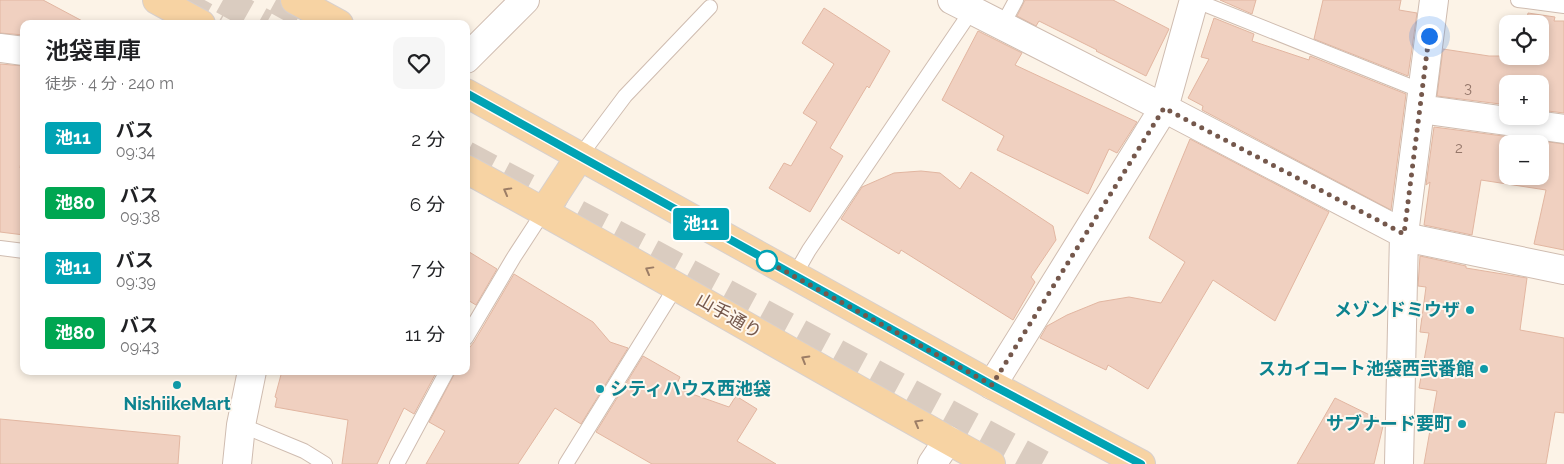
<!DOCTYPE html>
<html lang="ja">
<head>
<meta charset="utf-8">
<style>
  :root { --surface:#fff; --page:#f6f6f6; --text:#202124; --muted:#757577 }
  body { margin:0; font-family:Raleway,"Noto Sans JP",sans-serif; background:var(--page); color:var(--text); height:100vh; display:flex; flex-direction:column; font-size:19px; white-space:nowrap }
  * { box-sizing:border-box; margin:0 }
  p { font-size:16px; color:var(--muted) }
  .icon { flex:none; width:28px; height:28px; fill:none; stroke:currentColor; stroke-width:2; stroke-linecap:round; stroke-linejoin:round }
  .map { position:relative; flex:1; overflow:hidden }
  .side { position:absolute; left:20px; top:20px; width:450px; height:355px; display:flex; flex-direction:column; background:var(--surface); border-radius:10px; box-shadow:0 2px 8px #0003 }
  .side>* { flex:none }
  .badge { padding:0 10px; border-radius:4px; font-size:18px; line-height:32px }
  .buttons { position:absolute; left:1499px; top:15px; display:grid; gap:10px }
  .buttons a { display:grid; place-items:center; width:50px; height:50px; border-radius:10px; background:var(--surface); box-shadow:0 2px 8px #0003; font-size:25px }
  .you { position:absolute; width:25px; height:25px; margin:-12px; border:4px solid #fff; border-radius:50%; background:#1a73e8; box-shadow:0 0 0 8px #1a73e833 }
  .map>.badge { position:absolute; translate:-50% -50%; box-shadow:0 0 0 2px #fff }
  .round { display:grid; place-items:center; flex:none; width:52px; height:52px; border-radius:10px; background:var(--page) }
  .summary { display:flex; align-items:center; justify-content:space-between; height:85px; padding:0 25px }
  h1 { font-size:24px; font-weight:600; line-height:38px }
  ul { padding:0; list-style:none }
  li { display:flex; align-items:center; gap:15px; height:65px; padding:0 25px }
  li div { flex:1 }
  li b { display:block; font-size:19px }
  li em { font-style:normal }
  li .badge { min-width:55px; font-weight:700; text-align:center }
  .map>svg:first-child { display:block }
  .building { fill:#f0d0c0; stroke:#e2b6a1; fill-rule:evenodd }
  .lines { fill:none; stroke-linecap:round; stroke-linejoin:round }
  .motorway-tunnel { stroke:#daccc0; stroke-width:28; stroke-dasharray:28 14; stroke-linecap:butt }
  .service-casing { stroke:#cfbcb0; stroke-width:16 }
  .minor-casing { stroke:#cfbcb0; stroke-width:30 }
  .tertiary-casing { stroke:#cfbcb0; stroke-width:30 }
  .primary-casing { stroke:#d8d0cd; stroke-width:30 }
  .service { stroke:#fff; stroke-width:14 }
  .minor { stroke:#fff; stroke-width:28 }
  .tertiary { stroke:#fff; stroke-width:28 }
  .primary { stroke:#f7d3a3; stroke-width:28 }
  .oneway { stroke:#9c7d66 }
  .line-casing { stroke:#fff; stroke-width:11 }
  .line { stroke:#00a3b4; stroke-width:8 }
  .walk { stroke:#75584c; stroke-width:5; stroke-dasharray:0 9 }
  .stop-dot { fill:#fff; stroke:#00a3b4; stroke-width:2.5 }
  .culture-dot { fill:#0f9aa8; stroke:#fef7ee; stroke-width:2 }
  .labels { text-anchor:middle; stroke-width:4; stroke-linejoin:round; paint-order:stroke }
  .number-label { font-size:15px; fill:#947669 }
  .culture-label { font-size:18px; font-weight:bold; fill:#0d838f; stroke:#fef7ee; text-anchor:end }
  .street-label { font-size:18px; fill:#75584c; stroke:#fef7ee }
</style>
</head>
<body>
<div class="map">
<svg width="1564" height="464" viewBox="0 0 1564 464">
  <rect width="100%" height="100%" fill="#fcf3e7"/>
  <path class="building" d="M0,0H43L88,24H24V35L0,33Z
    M1025,0H1113L1169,29L1146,76L1096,51L1097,50L1039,21L1036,26L1017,16Z
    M1220,0H1256L1252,14Z
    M1323,0H1401L1399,10L1417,13L1408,76L1314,39Z
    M824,8L890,51L869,88L867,86L830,148L843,156L810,212L769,188L784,163L791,166L817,122L803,113L834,64L802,43Z
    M1528,13L1555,17L1554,21H1564V113L1540,110V84H1508V105L1437,96L1443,49L1489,56H1540V24H1526Z
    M1214,18L1254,34L1252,41L1309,60L1310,56L1406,94L1391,210L1202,110L1203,106L1188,98L1209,59L1201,57Z
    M978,31L1022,53L1015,65L1137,122L1117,153L1109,149L1088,194L997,150L1004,136L942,100Z
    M0,64L24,66V140L20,168H24V235L0,232Z
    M1434,127L1564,144V250L1534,244L1546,190L1481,180L1472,235L1424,225L1430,182L1426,185ZM1508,144H1540V176H1508Z
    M1190,139L1329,212L1275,321L1213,280L1148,389L1108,365L1106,370L1040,338L1047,326L1067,315L1099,302L1129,297L1161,303L1185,262L1149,238Z
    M921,171L940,173L960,189L971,172L1053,226L1056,240L1031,277L1035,282L1013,320L901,250L899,254L841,219L862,187L894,173Z
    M466,250L497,269L476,305L466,299Z
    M1420,256L1466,266V268L1527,278L1520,330L1564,338V413L1555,412L1546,464H1424L1437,391L1419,388L1429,333L1420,332L1426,287L1418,286Z
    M514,274L593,322L610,342L628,348L581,424L555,408L518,464H426L445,431L429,422L456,371H466V352L474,342Z
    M643,356L680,377L675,388L729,407L736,396L757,409L737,441L776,464H652L596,432Z
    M282,371H437L414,414L404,408L377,464H342L348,420L275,407L277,398L275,397Z
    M1335,398L1384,422L1374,464H1297Z
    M0,419L180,436L178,464H0Z"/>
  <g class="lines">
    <path class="motorway-tunnel" d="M223,0L266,24
      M276,0L314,21
      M181,3L219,24
      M466,155L654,254L1042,464"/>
    <g class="service-casing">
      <path id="service" d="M1194,0L1422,91
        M1518,0L1564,6
        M1002,26L1016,0
        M580,156L625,96L710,7
        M0,248L24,251
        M794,276L809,250L972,10
        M466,338L514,257L544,211
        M241,425L304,451L325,464
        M397,464L447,371
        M566,464L677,285"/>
    </g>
    <g class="minor-casing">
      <path id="minor" d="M952,0L1164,108L1414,239L1564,270
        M0,48L24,51
        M1420,109L1564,129
        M992,385L1164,108L1194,0
        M932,464L948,440
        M1399,464L1404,234L1434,0"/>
    </g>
    <g class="tertiary-casing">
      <path id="tertiary" d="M466,59L525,0
        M237,464L241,425L252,371"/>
    </g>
    <g class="primary-casing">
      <path id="primary" d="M157,0L201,24
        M295,0L339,24
        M466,93L992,385L1141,464
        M466,169C642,265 815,367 991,464
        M544,211L580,156"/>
    </g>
    <use href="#service" class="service"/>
    <use href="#minor" class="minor"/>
    <use href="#tertiary" class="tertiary"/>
    <use href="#primary" class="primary"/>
  </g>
  <defs><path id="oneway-chevron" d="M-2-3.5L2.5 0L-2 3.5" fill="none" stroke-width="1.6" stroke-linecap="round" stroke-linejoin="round" transform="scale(1.25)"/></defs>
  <g class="oneway">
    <use href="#oneway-chevron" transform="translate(507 191) rotate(-151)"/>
    <use href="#oneway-chevron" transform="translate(649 270) rotate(-151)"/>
    <use href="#oneway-chevron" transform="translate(805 359) rotate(-150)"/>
    <use href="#oneway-chevron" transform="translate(918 423) rotate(-151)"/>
  </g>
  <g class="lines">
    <g class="line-casing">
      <path id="line" d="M466,93L992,385L1141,464"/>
    </g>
    <use href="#line" class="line"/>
    <path class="walk" d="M767,261L761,258L992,385L1164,108L1404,234L1429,36"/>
  </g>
  <circle class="stop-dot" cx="767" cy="261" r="10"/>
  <g class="culture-dot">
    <circle cx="1470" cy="310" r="5"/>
    <circle cx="1484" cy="369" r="5"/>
    <circle cx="177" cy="385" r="5"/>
    <circle cx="600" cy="389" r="5"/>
    <circle cx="1462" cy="424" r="5"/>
  </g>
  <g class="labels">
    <g class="number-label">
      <text x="1468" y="93">3</text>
      <text x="1459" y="153">2</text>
    </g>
    <g class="culture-label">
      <text x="1460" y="316">メゾンドミウザ</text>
      <text x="1474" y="375">スカイコート池袋西弐番館</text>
      <text x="610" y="395" text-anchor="start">シティハウス西池袋</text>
      <text x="177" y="410" text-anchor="middle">NishiikeMart</text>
      <text x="1452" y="430">サブナード要町</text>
    </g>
    <g class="street-label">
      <text transform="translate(729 316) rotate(30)" y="6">山手通り</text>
    </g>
  </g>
</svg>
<div class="buttons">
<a><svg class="icon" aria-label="locate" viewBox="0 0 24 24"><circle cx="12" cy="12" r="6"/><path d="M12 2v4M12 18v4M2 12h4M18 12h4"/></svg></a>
<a>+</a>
<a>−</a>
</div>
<div class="you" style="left:1429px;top:36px"></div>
<b class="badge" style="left:701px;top:224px;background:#00a3b4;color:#fff">池11</b>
<section class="side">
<div class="summary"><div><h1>池袋車庫</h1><p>徒歩 · 4 分 · 240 m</p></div><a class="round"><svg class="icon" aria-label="heart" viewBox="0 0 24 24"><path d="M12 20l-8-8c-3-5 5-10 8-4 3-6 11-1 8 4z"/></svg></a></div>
<ul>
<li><span class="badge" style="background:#00a3b4;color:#fff">池11</span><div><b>バス</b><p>09:34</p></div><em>2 分</em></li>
<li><span class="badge" style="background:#00a651;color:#fff">池80</span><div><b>バス</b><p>09:38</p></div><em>6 分</em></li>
<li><span class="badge" style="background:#00a3b4;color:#fff">池11</span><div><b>バス</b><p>09:39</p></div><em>7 分</em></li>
<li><span class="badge" style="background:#00a651;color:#fff">池80</span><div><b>バス</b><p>09:43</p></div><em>11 分</em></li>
</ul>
</section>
</div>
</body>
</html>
